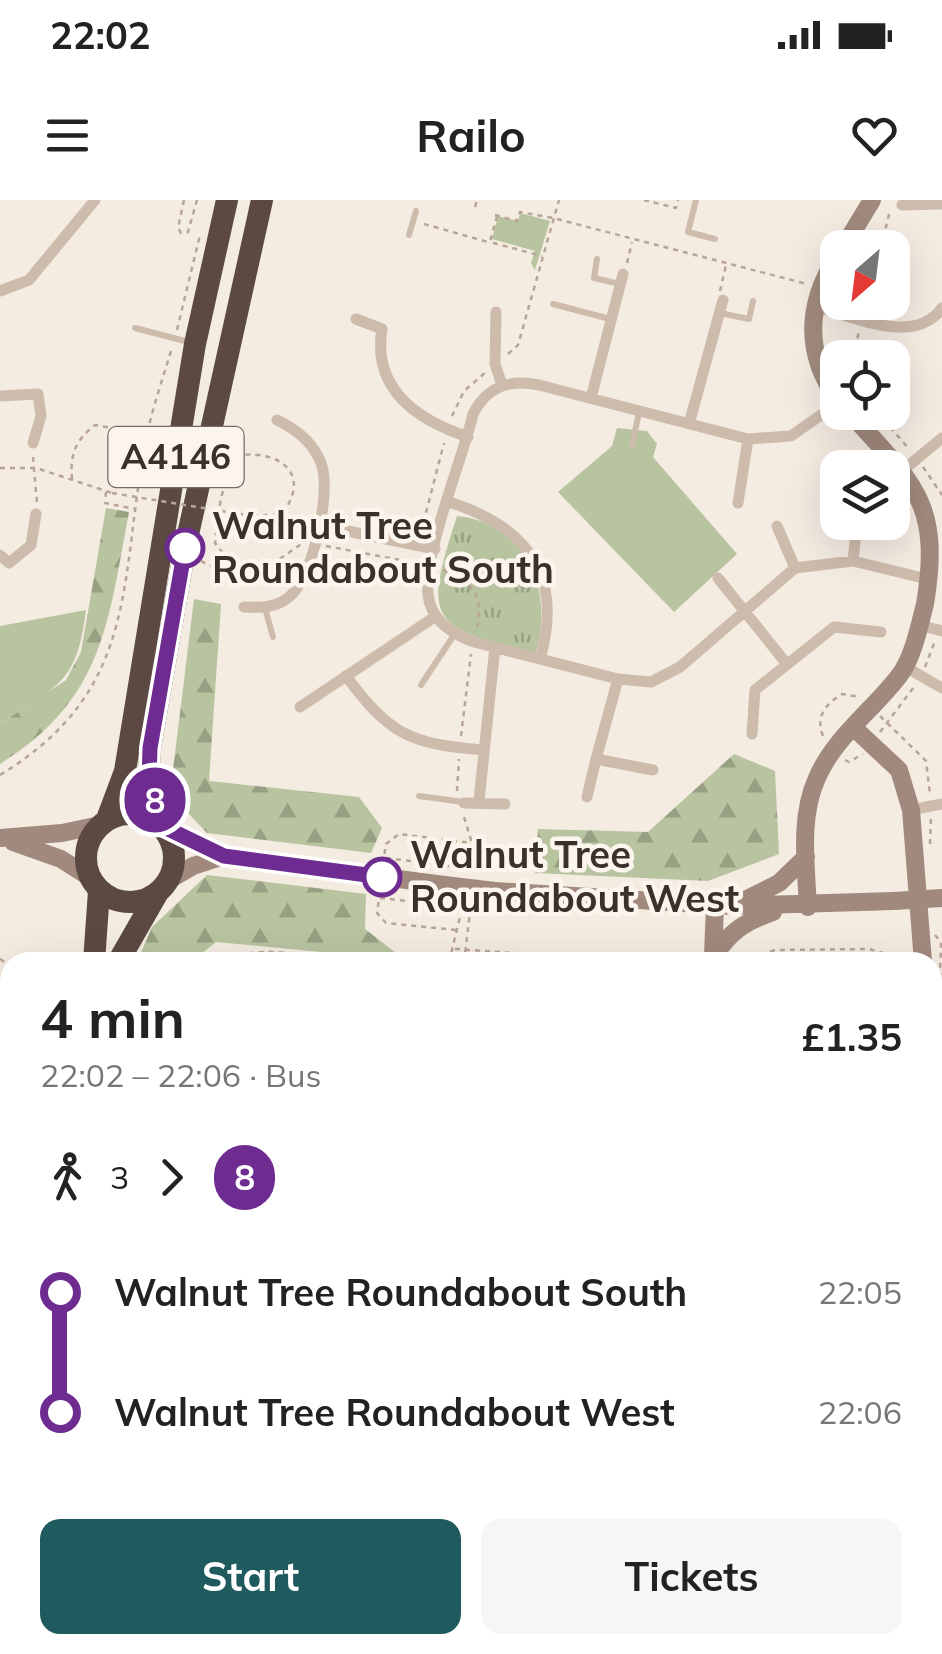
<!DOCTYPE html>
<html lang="en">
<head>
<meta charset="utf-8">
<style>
  :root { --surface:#fff; --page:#f6f6f6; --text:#222; --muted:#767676; --accent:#1f5a5e }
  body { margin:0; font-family:Mulish,sans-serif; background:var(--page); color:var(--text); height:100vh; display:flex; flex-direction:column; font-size:38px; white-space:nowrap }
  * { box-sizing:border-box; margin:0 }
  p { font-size:32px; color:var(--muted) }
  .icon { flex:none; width:55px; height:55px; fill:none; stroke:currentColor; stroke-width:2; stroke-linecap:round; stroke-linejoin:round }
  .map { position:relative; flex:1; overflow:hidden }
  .sheet { position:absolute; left:0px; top:752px; width:942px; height:702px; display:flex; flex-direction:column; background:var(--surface); border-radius:30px 30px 0 0; box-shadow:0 10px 40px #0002 }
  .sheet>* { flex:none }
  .badge { padding:0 20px; border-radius:32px; font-size:35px; line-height:65px }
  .needle { width:65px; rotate:208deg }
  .tools { position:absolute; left:820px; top:30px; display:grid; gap:20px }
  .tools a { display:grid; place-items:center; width:90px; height:90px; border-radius:20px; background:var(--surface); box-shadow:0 10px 40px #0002; font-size:50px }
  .map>.badge { position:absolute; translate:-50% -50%; box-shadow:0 0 0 5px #fff }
  .legs { display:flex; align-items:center; gap:15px; height:110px; padding:0 40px; font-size:32px }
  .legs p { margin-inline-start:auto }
  .head { display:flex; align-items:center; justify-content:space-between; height:170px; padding:0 40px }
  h1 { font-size:55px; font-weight:700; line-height:75px }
  .cta { display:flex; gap:20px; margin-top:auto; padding:20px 40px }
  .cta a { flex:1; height:115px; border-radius:20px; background:var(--accent); color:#fff; font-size:40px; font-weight:700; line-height:115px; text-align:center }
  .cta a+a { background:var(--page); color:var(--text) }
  ul { padding:0 40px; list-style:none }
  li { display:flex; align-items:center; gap:35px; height:120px; font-size:38px }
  li i { display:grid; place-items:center; width:15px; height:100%; margin:0 12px; background:currentColor }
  li i::after { content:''; width:25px; height:25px; margin:-12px; border:8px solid; border-radius:50%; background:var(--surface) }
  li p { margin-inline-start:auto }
  li:first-child i { background:linear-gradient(#0000 50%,currentColor 0) }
  li:last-child i { background:linear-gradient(currentColor 50%,#0000 0) }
  .status { display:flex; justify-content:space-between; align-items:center; height:70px; padding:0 50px; background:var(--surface); direction:ltr }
  .status svg { height:28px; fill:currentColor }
  header { display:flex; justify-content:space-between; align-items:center; height:130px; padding:0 40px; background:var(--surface); font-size:45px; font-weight:700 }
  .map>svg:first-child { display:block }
  .green { fill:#b8c4a0 }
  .forest { fill:url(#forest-firs) }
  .park { fill:url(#park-tufts) }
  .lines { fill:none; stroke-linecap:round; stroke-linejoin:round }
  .path { stroke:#b9a596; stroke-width:2.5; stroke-dasharray:5 5; stroke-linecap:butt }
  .lane { stroke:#cdbbac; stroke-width:6 }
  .street { stroke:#cdbbac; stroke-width:11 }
  .secondary { stroke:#a18a7d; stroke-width:18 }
  .highway { stroke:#5c4a42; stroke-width:22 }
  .path-bridge { stroke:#b9a596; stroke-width:2.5; stroke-dasharray:5 5; stroke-linecap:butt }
  .secondary-bridge { stroke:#a18a7d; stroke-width:18 }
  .line-1-casing { stroke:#fff; stroke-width:22 }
  .line-1 { stroke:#6e2c91; stroke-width:15 }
  .stop-1-dot { fill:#fff; stroke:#6e2c91; stroke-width:5 }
  .labels { text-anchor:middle; stroke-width:9; stroke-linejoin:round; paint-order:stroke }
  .shield { fill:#fbf5ee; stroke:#756b66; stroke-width:2.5 }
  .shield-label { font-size:35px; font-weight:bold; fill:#3b302b }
  .stop-label { font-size:38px; font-weight:bold; fill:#3b302b; stroke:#fbf5ee; text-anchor:start }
</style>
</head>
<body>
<div class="status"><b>22:02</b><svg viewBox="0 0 49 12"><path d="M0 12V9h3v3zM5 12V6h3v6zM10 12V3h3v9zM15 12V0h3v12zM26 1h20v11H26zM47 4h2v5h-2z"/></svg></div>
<header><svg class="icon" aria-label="menu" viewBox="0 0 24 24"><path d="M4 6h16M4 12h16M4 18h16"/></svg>Railo<svg class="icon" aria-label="heart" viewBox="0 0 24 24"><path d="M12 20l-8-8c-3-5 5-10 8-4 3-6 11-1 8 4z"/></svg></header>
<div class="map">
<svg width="942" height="1454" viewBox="0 0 942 1454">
  <defs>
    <pattern id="forest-firs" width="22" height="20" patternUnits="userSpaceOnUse" patternTransform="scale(2.5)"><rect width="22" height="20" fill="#b8c4a0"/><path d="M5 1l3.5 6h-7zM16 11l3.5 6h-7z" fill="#97a083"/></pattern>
    <pattern id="park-tufts" width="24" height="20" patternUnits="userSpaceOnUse" patternTransform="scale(2.5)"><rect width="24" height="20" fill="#b8c4a0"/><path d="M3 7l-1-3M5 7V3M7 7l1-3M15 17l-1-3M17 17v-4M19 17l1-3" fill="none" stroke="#97a083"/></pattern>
  </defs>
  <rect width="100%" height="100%" fill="#f4ebe1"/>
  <path class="green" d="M520,13L550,21L535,70L531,63L535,51L492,39L498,16L518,21Z
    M617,228L647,231L657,244L653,257L737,354L674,412L558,292L612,246Z
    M86,410C77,484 58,485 0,524V426Z"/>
  <path class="forest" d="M106,308L129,312C108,423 104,499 0,564V524L66,480L81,452Z
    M194,399L221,404L209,581L359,597L382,628L371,653L207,633L170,594Z
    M734,554L775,571L779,654L708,681L535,673L538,629L648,632Z
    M207,675L366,694L365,729L405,760L216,742L191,762H137L152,727Z"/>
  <path class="park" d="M457,316C528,323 555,393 535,455C430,425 422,424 457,316Z
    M255,1445H873L868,1454H261Z"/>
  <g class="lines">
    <path class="path" d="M184,0L178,28L181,33L188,32L197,0
      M644,0L676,8L678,0
      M475,7L477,0
      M495,15L517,21L520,12L553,18L807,84
      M497,16L490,42L542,56
      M424,24L488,42
      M881,48L890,10
      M627,63L632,42
      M720,91L726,65
      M177,130L200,35
      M508,154L518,145L559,0
      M854,158L859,130
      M877,212L909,249
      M452,216L464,191L486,172
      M33,257L37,303
      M923,267L942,295
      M0,268H36L112,293
      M72,279C70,254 75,241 95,225L146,234
      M106,292L105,303L135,309
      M218,321L253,329L252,316L282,314C311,276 283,251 241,255C220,281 219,310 215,343C247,388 267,367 303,343
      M255,329L306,334
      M421,332L444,243
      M326,346L416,363
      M201,361L210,366L225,359
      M443,370C475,381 485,400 476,432
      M925,467L935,441
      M880,516L926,561L930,594
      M880,532L914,487
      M461,536L471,454
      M823,536C815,516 826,504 842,494L860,497
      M845,560L849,562L863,554
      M0,575C143,488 118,377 147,235C153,205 164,176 172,147
      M457,591L459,559
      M464,617L472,643L468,672
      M930,644L931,617
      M386,658L467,668
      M383,664L386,644L399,634L472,643
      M475,672L477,655
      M380,692L377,713L386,723L457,730
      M380,698L462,707
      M935,735L941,742L939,810
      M455,749L645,762
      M0,759L10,766
      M220,762C253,747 291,750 325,762
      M449,762L463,705
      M464,762L471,704
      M742,762L775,750L869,749L907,760
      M0,1062L10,1035
      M932,1079L939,1101
      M932,1157L940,1124
      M932,1379L942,1384
      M185,1445L201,1454
      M351,1445L370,1454
      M879,1448L892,1454
      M273,1454L277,1445
      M486,1454L493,1445
      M548,1454L552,1445
      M858,1454L862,1445"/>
    <path class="lane" d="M696,0L688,32L715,39
      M409,35L416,11
      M597,59L594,78L620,84
      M553,104L610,119
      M720,113L749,119L753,101
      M135,128L189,142
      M632,246L639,212
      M265,408L273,437
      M421,485L454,435
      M419,596L463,602"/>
    <path class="street" d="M902,5L940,4
      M0,91L29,80L95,0
      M819,108C855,117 915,146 942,108
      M496,112L495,164L502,185
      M356,119L382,129C372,189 417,220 468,237
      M0,196L38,194L41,216L33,243
      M591,198L623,74
      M838,203L791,236L748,239L539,185C510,179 487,186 473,214C462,262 424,350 428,395C431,421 452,434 474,442L618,479L651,482L680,467L795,368L853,361L931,380
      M689,224L723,100
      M902,271L942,238
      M449,302C528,327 564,375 540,459
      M738,303L748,239
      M318,325L435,349
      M777,326L795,368
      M0,355L9,363L31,345L36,314
      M853,361L857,322
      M718,378L786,463
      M244,407C260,408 276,408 289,397C313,378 332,291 321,263C313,242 296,229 277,220
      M919,425L942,431
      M904,466L942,488
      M346,476C390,535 410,544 483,550
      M618,479L596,559L653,570
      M300,507L436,416
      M752,534L755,490L834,427L881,432
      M587,597L596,559
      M479,601L495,447
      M464,603L505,604
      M911,610L942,604
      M932,823L942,825
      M932,1112H942
      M932,1241L942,1245
      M222,1445L241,1454"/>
    <path class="secondary" d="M843,48L872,0
      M838,55C806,103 804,154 838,200
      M853,527L899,570L911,610L923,762
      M165,630L224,656L444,685
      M0,638L62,633L100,625
      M13,642L61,659L89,677
      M169,680L193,666L224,656
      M495,691L733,706L894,701
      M737,704L779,683L806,657
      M808,707C806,665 799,617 817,578C834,538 873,510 899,476C913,458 919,427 925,404C942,302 913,283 849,212
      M713,755L715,706
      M713,758C729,732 744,722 773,712
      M0,1441L17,1454
      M214,1454L218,1445"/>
    <path class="highway" d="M86 658a44 44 0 1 1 88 0a44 44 0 1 1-88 0Z
      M107,619L125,571L195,144L227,0
      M162,626L149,579L150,548L185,348L262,0
      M94,762L99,691
      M118,762L157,694
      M0,1108L10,1080
      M0,1224L10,1192"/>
    <path class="path-bridge" d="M112,293L252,316"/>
    <path class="secondary-bridge" d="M444,685L495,691
      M894,701L942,698"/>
  </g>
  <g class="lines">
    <g class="line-1-casing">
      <path id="line-1" d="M185,348L150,548L149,579L162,626L224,656L382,677"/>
    </g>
    <use href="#line-1" class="line-1"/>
  </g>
  <g class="stop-1-dot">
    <circle cx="185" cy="348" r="18"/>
    <circle cx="382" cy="677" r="18"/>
  </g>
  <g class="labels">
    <rect class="shield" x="108.5" y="227" width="135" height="60" rx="8"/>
    <g class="shield-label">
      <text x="176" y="269">A4146</text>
    </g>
    <g class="stop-label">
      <text x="212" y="339">Walnut Tree<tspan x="212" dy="44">Roundabout South</tspan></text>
      <text x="410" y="668">Walnut Tree<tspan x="410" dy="44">Roundabout West</tspan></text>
    </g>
  </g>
</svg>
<div class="tools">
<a><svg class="needle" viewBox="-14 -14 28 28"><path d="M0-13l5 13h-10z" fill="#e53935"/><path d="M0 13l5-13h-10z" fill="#767676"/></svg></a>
<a><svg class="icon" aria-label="locate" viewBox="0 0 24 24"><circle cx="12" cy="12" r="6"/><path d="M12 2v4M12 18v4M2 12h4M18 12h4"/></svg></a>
<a><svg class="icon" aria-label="layers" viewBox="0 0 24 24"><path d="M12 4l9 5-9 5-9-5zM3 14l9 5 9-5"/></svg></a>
</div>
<b class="badge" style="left:155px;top:600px;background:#6e2c91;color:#fff">8</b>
<section class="sheet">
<div class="head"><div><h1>4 min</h1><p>22:02 – 22:06 · Bus</p></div><b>£1.35</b></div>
<div class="legs"><svg class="icon" aria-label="walk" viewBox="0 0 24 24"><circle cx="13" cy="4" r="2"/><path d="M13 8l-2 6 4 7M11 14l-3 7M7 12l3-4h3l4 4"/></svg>3<svg class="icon" aria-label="forward" viewBox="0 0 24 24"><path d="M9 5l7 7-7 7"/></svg><b class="badge" style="background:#6e2c91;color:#fff">8</b></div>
<ul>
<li><i style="color:#6e2c91"></i><b>Walnut Tree Roundabout South</b><p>22:05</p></li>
<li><i style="color:#6e2c91"></i><b>Walnut Tree Roundabout West</b><p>22:06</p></li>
</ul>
<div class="cta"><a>Start</a><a>Tickets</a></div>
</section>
</div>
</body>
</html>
